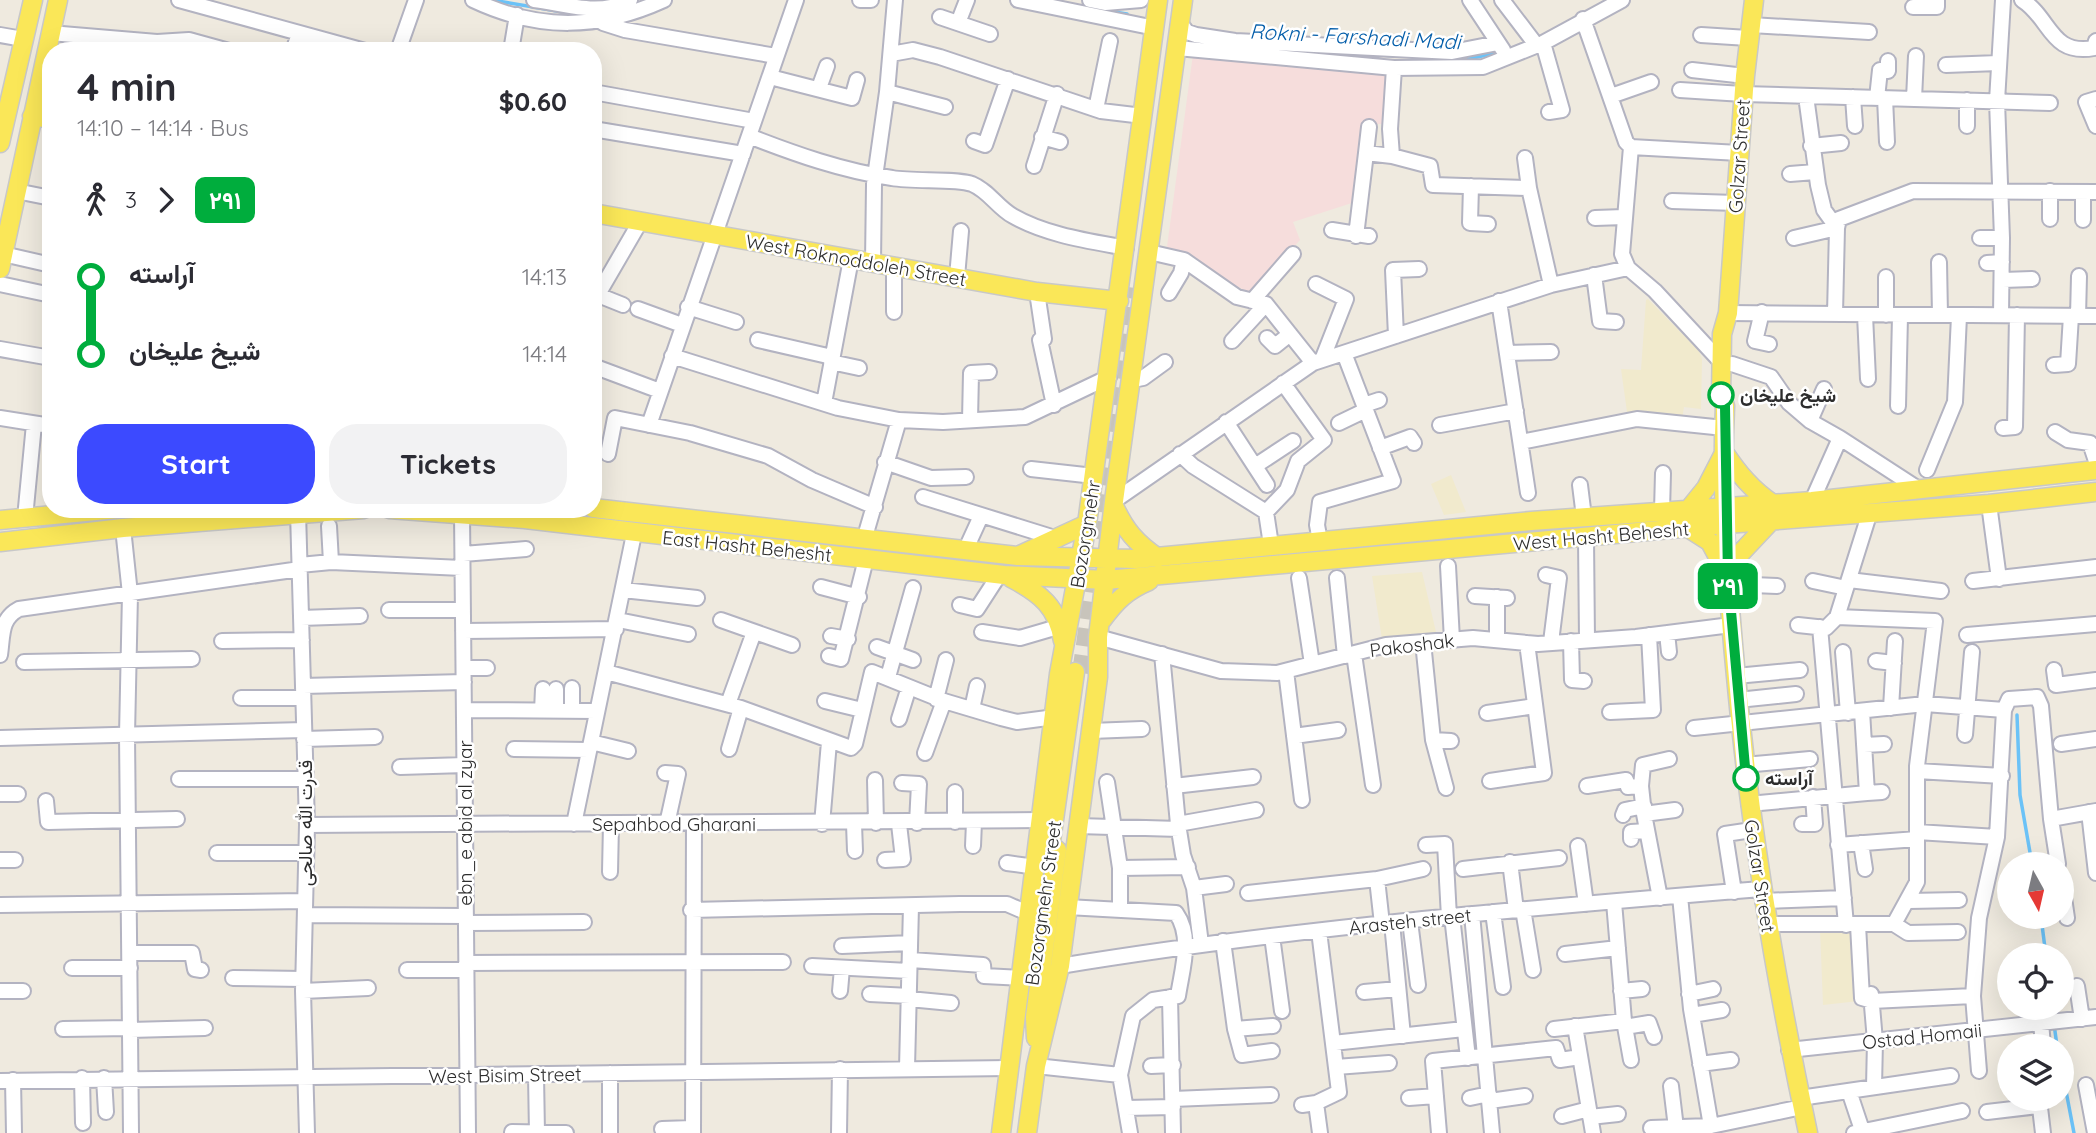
<!DOCTYPE html>
<html lang="en">
<head>
<meta charset="utf-8">
<style>
  :root { --surface:#fff; --page:#f2f2f3; --text:#2b2b33; --muted:#7c7c81; --accent:#3c4aff }
  body { margin:0; font-family:Quicksand,Vazirmatn,sans-serif; background:var(--page); color:var(--text); height:100vh; display:flex; flex-direction:column; font-size:26px; white-space:nowrap }
  * { box-sizing:border-box; margin:0 }
  p { font-size:23px; color:var(--muted) }
  .icon { flex:none; width:38px; height:38px; fill:none; stroke:currentColor; stroke-width:2; stroke-linecap:round; stroke-linejoin:round }
  .map { position:relative; flex:1; overflow:hidden }
  .side { position:absolute; left:42px; top:42px; width:560px; height:476px; display:flex; flex-direction:column; background:var(--surface); border-radius:28px; box-shadow:0 7px 28px #0002 }
  .side>* { flex:none }
  .badge { padding:0 14px; border-radius:10px; font-size:24px; line-height:46px }
  .needle { width:46px; rotate:172deg }
  .tools { position:absolute; left:1997px; top:852px; display:grid; gap:14px }
  .tools a { display:grid; place-items:center; width:77px; height:77px; border-radius:50%; background:var(--surface); box-shadow:0 7px 28px #0002; font-size:35px }
  .map>.badge { position:absolute; translate:-50% -50%; box-shadow:0 0 0 4px #fff }
  .legs { display:flex; align-items:center; gap:10px; height:77px; padding:0 35px; font-size:23px }
  .legs p { margin-inline-start:auto }
  .overview { display:flex; align-items:center; justify-content:space-between; height:119px; padding:0 35px }
  h1 { font-size:38px; font-weight:800; line-height:52px }
  .cta { display:flex; gap:14px; margin-top:auto; padding:14px 35px }
  .cta a { flex:1; height:80px; border-radius:28px; background:var(--accent); color:#fff; font-size:28px; font-weight:800; line-height:80px; text-align:center }
  .cta a+a { background:var(--page); color:var(--text) }
  ul { padding:0 35px; list-style:none }
  li { display:flex; align-items:center; gap:24px; height:77px; font-size:26px }
  li i { display:grid; place-items:center; width:10px; height:100%; margin:0 9px; background:currentColor }
  li i::after { content:''; width:18px; height:18px; margin:-9px; border:5px solid; border-radius:50%; background:var(--surface) }
  li p { margin-inline-start:auto }
  li:first-child i { background:linear-gradient(#0000 50%,currentColor 0) }
  li:last-child i { background:linear-gradient(currentColor 50%,#0000 0) }
  .map>svg:first-child { display:block }
  .education { fill:#f1eacd }
  .medical { fill:#f6dddc }
  .lines { fill:none; stroke-linecap:round; stroke-linejoin:round }
  .stream { stroke:#6bc2f7; stroke-width:3.5 }
  .major-tunnel { stroke:#c8c4bb; stroke-width:18; stroke-dasharray:18 9; stroke-linecap:butt }
  .minor-casing { stroke:#b3b3c1; stroke-width:18 }
  .major-casing { stroke:#c8c8c8; stroke-width:21 }
  .minor { stroke:#fff; stroke-width:14 }
  .major { stroke:#fae758; stroke-width:18 }
  .line-1-casing { stroke:#fff; stroke-width:16 }
  .line-1 { stroke:#00ad3d; stroke-width:10 }
  .stop-1-dot { fill:#fff; stroke:#00ad3d; stroke-width:3.5 }
  .labels { text-anchor:middle; stroke-width:5; stroke-linejoin:round; paint-order:stroke }
  .street-label { font-size:19px; fill:#2d2d2d; stroke:#fff }
  .stop-label { font-size:19px; font-weight:bold; fill:#2d2d2d; stroke:#fff; text-anchor:start }
  .water-label { font-size:21px; font-style:italic; fill:#045eaa; stroke:#fff }
</style>
</head>
<body>
<div class="map">
<svg width="2096" height="1133" viewBox="0 0 2096 1133">
  <rect width="100%" height="100%" fill="#efeadf"/>
  <path class="education" d="M1648,299L1699,351L1702,359L1701,409L1684,407L1682,419L1627,412L1621,369L1641,370L1646,300Z
    M1451,475L1466,512L1444,515L1431,484Z
    M1422,572L1436,632L1382,639L1372,576Z
    M1820,929L1856,934L1859,1001L1823,1005Z"/>
  <path class="medical" d="M1193,54L1387,73L1384,124H1365L1355,202L1293,222L1300,240L1251,294L1167,247Z"/>
  <g class="lines">
    <path class="stream" d="M492,0L563,12
      M1108,11L1127,14
      M1312,52L1469,59L1499,52
      M2017,715L2020,795L2032,864
      M2041,917L2046,956
      M2054,1024L2057,1046
      M2062,1070L2074,1133"/>
    <path class="major-tunnel" d="M1081,673L1135,288"/>
    <g class="minor-casing">
      <path id="minor" d="M179,0L365,51
        M473,0C539,31 598,30 664,0
        M534,0C566,4 600,17 630,0
        M860,0H871
        M1018,0L1155,28
        M1090,0L1105,3L1141,0
        M1470,0L1503,50
        M1502,0L1537,46
        M2022,0C2051,18 2050,56 2094,48L2096,41
        M1913,7H1937V0
        M940,17L990,34
        M1583,19L1626,142L1631,147L1622,254L1628,268
        M603,23L625,30L776,56
        M958,23L967,0
        M1180,23L1187,32L1196,35L1235,41L1452,52L1498,43
        M1751,25L1869,32
        M50,33L157,42L189,40L229,51
        M0,35L23,39
        M1701,35L1748,38
        M1543,43L1562,110L1549,112
        M1177,48L1394,68L1483,67L1543,43L1622,0
        M293,51L299,34
        M398,51L416,0
        M511,51L517,15
        M891,54L913,50L940,57L1101,111L1143,116
        M1946,65L1998,63
        M1692,70L1745,76
        M770,77L852,98L857,80
        M819,88L827,66
        M1680,90L1743,94L2050,103
        M593,92L754,121
        M887,92L945,107
        M1611,96L1651,82
        M1806,96L1818,185L1824,210L1837,228L1835,314
        M1853,97L1855,126
        M1877,98L1880,70L1888,71V61
        M1885,98L1887,142
        M1914,99L1916,56
        M2096,99L2086,102L2096,126
        M1967,100V126
        M1096,109L1110,41
        M593,129L743,154
        M749,136C795,154 843,171 892,178C914,182 955,178 972,184C989,191 997,207 1013,216C1046,235 1089,241 1126,248
        M1042,137L1060,142
        M974,141L985,145L1008,79
        M1811,146L1841,143
        M1631,147L1739,153
        M1366,153L1369,127
        M1392,156L1390,129L1394,68
        M1525,158L1529,188
        M1034,166L1057,94
        M1790,174L1815,172
        M1471,186L1470,223L1488,224
        M16,191L51,198
        M2050,191V219
        M2083,192V220
        M1672,201L1736,203
        M1595,218L1624,217
        M1332,230L1369,236
        M1356,236L1366,153L1392,156L1430,166L1433,185L1529,188L1551,285
        M1794,238L1837,228L1839,219L1913,191L2096,192
        M1980,238H2002
        M1149,252L1184,260L1237,297L1266,304L1313,363
        M3,254L51,265
        M1939,262L1940,315
        M873,263L874,184L887,92L895,0
        M1987,263L2002,262
        M894,267V312
        M1594,275L1600,321L1616,322
        M957,277L961,231
        M2003,280L2032,279
        M0,284L51,295
        M1316,284L1346,299L1322,360
        M1037,292L1044,339L1040,340L1054,405
        M1169,293L1181,273L1184,260
        M598,295L623,305
        M1252,301L1293,254
        M1499,301L1528,493
        M593,303L640,222
        M688,307L736,322
        M638,309L682,325
        M1762,312L1755,341L1769,344
        M1728,313L2096,316
        M1865,315L1868,379
        M1886,315V277
        M2001,315L2002,238L1997,101L2003,0
        M2078,316L2079,276
        M1396,336L1393,270L1419,269
        M1267,338L1275,346L1290,334
        M758,340L832,357
        M1232,341L1266,304
        M0,349L51,358
        M1507,353L1551,352
        M672,356L838,408L899,420L943,422L1025,417L1109,377
        M831,362L859,368
        M1732,364L1771,377L1789,403L1810,421L1840,438L1812,501
        M2054,365L2068,364L2071,316
        M593,366L660,391
        M1132,380L1143,378L1165,362
        M824,403L851,259
        M1364,405L1379,400
        M1898,406L1900,316
        M0,418L51,426
        M970,420L971,373L989,372
        M1810,421L1824,389
        M1226,422L1267,485
        M1339,423L1366,410
        M649,425L796,0
        M1440,425L1516,411
        M2003,428L2015,427L2017,315
        M2055,432L2068,440L2090,443L2096,461
        M1840,438L1917,488
        M1521,442L1637,419L1724,428
        M1380,448L1410,437L1414,443
        M608,454L615,418L690,433L768,456L812,480L875,507
        M1180,454L1193,466L1266,512L1271,545
        M885,462L931,478L966,477
        M1255,466L1293,441
        M1031,469L1094,476
        M1927,470L1955,402L1959,316
        M1580,485L1584,517
        M923,497L1055,538
        M1114,501L1313,363L1551,285L1628,268L1655,291L1722,363
        M1989,504L1999,579
        M1662,511L1663,473
        M298,512L307,825L303,991L307,1133
        M1266,512L1287,490L1298,461L1324,440L1283,383
        M462,514L468,1133
        M25,518L34,424
        M329,526L331,562
        M123,528L130,594L127,735L131,1133
        M1586,538L1587,640
        M864,540L899,420
        M1320,541L1317,525L1320,502L1393,481L1344,353
        M965,551L981,516
        M463,554L526,549
        M300,565L331,562L462,568
        M1448,566L1452,640
        M1546,575L1559,578L1551,642
        M1299,578L1312,664
        M1337,578L1345,656
        M1849,580L1941,591
        M1813,581L1846,588
        M1973,581L2096,567
        M1728,584L1777,586
        M821,587L859,597
        M623,590L697,598
        M1475,596L1507,598
        M1497,597V640
        M960,605L977,609L999,575
        M389,610H463
        M1837,617L1935,621L1917,766V882L1894,924
        M301,618L360,616
        M618,620L688,634
        M721,620L792,645
        M1798,625L1826,628L1837,617L1869,515
        M1820,627L1846,925
        M463,631L616,629
        M982,632L1020,638L1061,626
        M1667,633L1669,652
        M1967,635L2096,624
        M831,636L848,639
        M1098,637L1221,671L1277,673L1386,645L1473,638L1538,644L1636,637L1731,625
        M222,641L302,640
        M1571,641L1572,680L1584,681
        M1423,642L1433,740L1446,788
        M877,647L913,660
        M1843,652L1848,713
        M1162,654L1178,824L1183,855L1194,888L1201,944
        M1354,654L1373,785
        M0,655C3,635 0,619 19,609L300,569
        M829,656L841,659L866,559
        M1876,661L1894,663
        M24,662L192,659
        M464,668H487
        M2054,670L2056,685L2096,680
        M1286,671L1302,800
        M606,672L741,708L851,748L855,744L872,672L944,701L1001,718L1017,722L1055,717
        M1736,676L1800,670
        M888,677L913,588
        M303,686L464,682
        M241,698H303
        M936,699L946,660
        M1738,700L1796,694
        M825,701L862,710
        M728,704L754,632
        M1891,708L1895,641
        M972,709L977,686
        M464,710L597,711
        M542,711L543,689
        M556,711V689
        M572,711V688
        M1610,712L1653,710L1649,635
        M1487,713L1535,706
        M899,719L909,687
        M1694,728L1925,704L2004,710
        M1091,731L1142,729
        M1965,735L1972,652
        M1294,736L1338,730
        M0,738L304,730
        M304,739L375,737
        M1433,740L1451,741
        M591,742L628,751
        M2061,744L2096,739
        M1864,745L1884,744
        M514,749L589,750
        M729,749L741,708
        M925,753L944,701
        M1744,765L1810,759
        M400,767L465,765
        M1917,771L2002,776
        M665,773L678,774L667,824
        M179,779H305
        M875,780L876,823
        M1490,781L1544,773L1527,643
        M1107,782L1120,868V909
        M902,783L919,784L917,823
        M1174,786L1253,777
        M1587,786L1626,780L1628,787L1641,786
        M955,792V822
        M1867,793L1882,792
        M0,794H18
        M46,801L48,822L177,819
        M1749,804L1867,793L1862,711
        M2089,812L2096,873
        M1644,814L1675,810
        M1623,815L1625,810L1644,806
        M2051,819L2096,811
        M574,824L634,534
        M822,824L829,742
        M854,824L855,851
        M1178,824L1256,810
        M1802,824H1815L1813,797
        M307,825L1042,820
        M1078,826L1179,829
        M1917,832L1997,837
        M1631,839V832L1647,831
        M1861,843L1865,869
        M1426,845L1445,844L1449,917
        M1838,845L1917,839
        M973,846L974,822
        M1578,846L1586,904
        M217,853H305
        M0,860H15
        M885,860L903,859L899,824
        M1510,862L1516,910
        M1007,863L1036,867
        M1120,868L1188,867
        M1463,869L1559,858
        M610,872L611,824
        M1377,879L1382,924
        M2062,884L2067,918
        M1194,888L1226,884
        M1734,892L1725,834L1752,830
        M1248,893L1377,879L1423,869
        M1680,896L1691,1009L1711,1126
        M1660,898L1644,814L1641,786L1643,765L1669,759
        M1763,901L1844,898
        M1909,901L1959,900
        M1614,902L1624,1021L1631,1060
        M0,905L305,901
        M1067,907L1176,913C1193,937 1182,969 1178,996L1153,1000L1133,1016L1120,1075L1130,1133
        M1523,909L1533,970
        M691,910L960,904H1007L1030,914
        M1493,912L1503,987
        M1472,914L1492,1133
        M305,915L466,916
        M1452,916L1468,1058
        M1410,921L1418,985
        M466,923L584,922
        M1392,923L1403,1036
        M1767,924H1894
        M1894,924L1908,933L1958,932
        M1858,925L1862,998L1872,1001L1973,996
        M1272,936L1282,1011
        M1223,941L1235,1029L1242,1055L1272,1051
        M842,946L910,943
        M130,953H192L195,969L201,970
        M1565,954L1618,948
        M911,960L983,965L984,976L1021,978
        M466,963L783,962
        M812,966L909,971
        M1060,966C1292,928 1527,908 1761,889
        M72,968H130
        M407,970H466
        M233,978L303,979
        M2077,986L2082,1019
        M0,991H23
        M303,991L368,988
        M840,991L842,968
        M1621,991L1642,989
        M1364,992L1398,989
        M870,994L910,996
        M1689,994L1713,989
        M1871,994L1875,1041L1874,1087
        M1170,997L1173,1133
        M909,999L951,1003
        M1692,1015L1722,1010
        M2041,1022L2043,1046
        M1575,1026L1593,1133
        M1625,1027L1649,1023L1654,1037
        M63,1029L130,1028
        M1235,1029L1273,1026
        M1554,1029L1624,1021
        M130,1030L205,1028
        M1333,1043L1464,1029
        M1789,1050L2096,1017
        M1700,1064L1731,1060
        M1036,1066L1120,1075
        M1151,1066L1173,1065
        M1336,1067L1389,1063
        M907,1068L911,906
        M1979,1071L1973,996L1979,918L1997,837L2004,710L2009,699L2037,697L2041,706L2051,819L2058,864
        M536,1075L537,1133
        M82,1078L83,1123
        M104,1078L106,1112
        M13,1080L14,1133
        M0,1081L1009,1068
        M2086,1085L2095,1133
        M1671,1086L1676,1128
        M1849,1091L1863,1133
        M1409,1098L1436,1096
        M1470,1098L1489,1094
        M1800,1098L1951,1076
        M1173,1099L1271,1095
        M2039,1099L2043,1133
        M1490,1101L1525,1096
        M1316,1103L1320,1133
        M1302,1105L1316,1103L1339,1092L1319,931
        M1126,1108L1173,1107
        M1987,1112L2039,1106
        M1562,1116L1589,1109
        M1590,1117L1618,1114
        M1651,1128L1711,1126L1802,1107
        M662,1129L692,1128
        M512,1132L566,1133
        M610,1133V1073
        M693,1133L694,824
        M839,1133L840,1069
        M1439,1133L1433,1061L1556,1048L1560,1060L1580,1057
        M1854,1133L1962,1111"/>
    </g>
    <g class="major-casing">
      <path id="major" d="M1754,0L1745,76L1728,313L1722,334L1721,397L1725,406C1721,492 1727,580 1735,666C1749,824 1775,978 1808,1133
        M32,116L51,119
        M0,143L33,0
        M593,213L1037,292L1119,301
        M0,269L58,0
        M1724,452C1738,473 1752,490 1773,504
        M1114,506C1125,530 1136,543 1158,558
        M593,508L1018,556L1136,559L1531,521L1812,501L2096,470
        M389,509L525,519L1004,575L1106,580L1726,524L1989,504L2096,492
        M1689,509L1706,488L1723,455
        M0,520L117,509
        M1688,528L1710,542L1724,568
        M0,542L123,528L364,509
        M1018,556L1087,524
        M1729,575L1736,558L1769,523
        M1011,578C1040,593 1058,607 1063,641
        M1102,620C1116,601 1127,590 1149,581
        M1048,862L1075,672
        M1036,1038L1035,1017L1057,850
        M1001,1133L1059,674L1087,524L1158,0
        M1027,1133L1036,1066L1060,966L1098,677V637L1114,501L1183,0"/>
    </g>
    <use href="#minor" class="minor"/>
    <use href="#major" class="major"/>
  </g>
  <g class="lines">
    <g class="line-1-casing">
      <path id="line-1" d="M1721,395L1725,406L1728,578L1746,778"/>
    </g>
    <use href="#line-1" class="line-1"/>
  </g>
  <g class="stop-1-dot">
    <circle cx="1721" cy="395" r="12"/>
    <circle cx="1746" cy="778" r="12"/>
  </g>
  <g class="labels">
    <g class="street-label">
      <text transform="translate(1739 156) rotate(-86)" y="7">Golzar Street</text>
      <text transform="translate(856 260) rotate(10)" y="7">West Roknoddoleh Street</text>
      <text transform="translate(1085 534) rotate(-81)" y="7">Bozorgmehr</text>
      <text transform="translate(1601 536) rotate(-5)" y="7">West Hasht Behesht</text>
      <text transform="translate(747 546) rotate(6)" y="7">East Hasht Behesht</text>
      <text transform="translate(1412 645) rotate(-7)" y="7">Pakoshak</text>
      <text transform="translate(305 823) rotate(-90)" y="7">قدرت الله صالحی</text>
      <text transform="translate(465 823) rotate(-90)" y="7">ebn_e abid al zyar</text>
      <text x="674" y="831">Sepahbod Gharani</text>
      <text transform="translate(1760 876) rotate(81)" y="7">Golzar Street</text>
      <text transform="translate(1043 903) rotate(-82)" y="7">Bozorgmehr Street</text>
      <text transform="translate(1410 921) rotate(-6)" y="7">Arasteh street</text>
      <text transform="translate(1922 1036) rotate(-6)" y="7">Ostad Homaii</text>
      <text transform="translate(505 1075) rotate(-1)" y="7">West Bisim Street</text>
    </g>
    <g class="stop-label">
      <text x="1740" y="402">شیخ علیخان</text>
      <text x="1765" y="785">آراسته</text>
    </g>
    <g class="water-label">
      <text transform="translate(1355 37) rotate(3)" y="7">Rokni - Farshadi Madi</text>
    </g>
  </g>
</svg>
<div class="tools">
<a><svg class="needle" viewBox="-14 -14 28 28"><path d="M0-13l5 13h-10z" fill="#e53935"/><path d="M0 13l5-13h-10z" fill="#7c7c81"/></svg></a>
<a><svg class="icon" aria-label="locate" viewBox="0 0 24 24"><circle cx="12" cy="12" r="6"/><path d="M12 2v4M12 18v4M2 12h4M18 12h4"/></svg></a>
<a><svg class="icon" aria-label="layers" viewBox="0 0 24 24"><path d="M12 4l9 5-9 5-9-5zM3 14l9 5 9-5"/></svg></a>
</div>
<b class="badge" style="left:1728px;top:586px;background:#00ad3d;color:#fff">۲۹۱</b>
<section class="side">
<div class="overview"><div><h1>4 min</h1><p>14:10 – 14:14 · Bus</p></div><b>$0.60</b></div>
<div class="legs"><svg class="icon" aria-label="walk" viewBox="0 0 24 24"><circle cx="13" cy="4" r="2"/><path d="M13 8l-2 6 4 7M11 14l-3 7M7 12l3-4h3l4 4"/></svg>3<svg class="icon" aria-label="forward" viewBox="0 0 24 24"><path d="M9 5l7 7-7 7"/></svg><b class="badge" style="background:#00ad3d;color:#fff">۲۹۱</b></div>
<ul>
<li><i style="color:#00ad3d"></i><b>آراسته</b><p>14:13</p></li>
<li><i style="color:#00ad3d"></i><b>شیخ علیخان</b><p>14:14</p></li>
</ul>
<div class="cta"><a>Start</a><a>Tickets</a></div>
</section>
</div>
</body>
</html>
